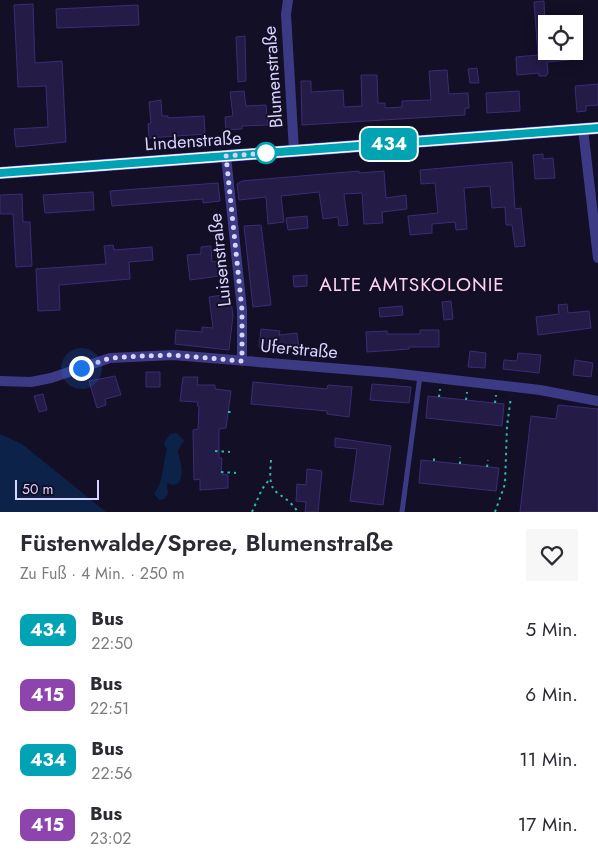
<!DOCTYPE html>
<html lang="de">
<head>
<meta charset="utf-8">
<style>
  :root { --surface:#fff; --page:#f7f7f7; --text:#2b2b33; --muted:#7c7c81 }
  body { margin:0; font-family:Jost,sans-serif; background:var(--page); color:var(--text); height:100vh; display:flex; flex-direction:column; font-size:19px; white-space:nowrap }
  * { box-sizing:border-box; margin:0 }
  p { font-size:16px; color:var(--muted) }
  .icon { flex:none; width:28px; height:28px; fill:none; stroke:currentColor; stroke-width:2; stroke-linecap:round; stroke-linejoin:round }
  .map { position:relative; height:512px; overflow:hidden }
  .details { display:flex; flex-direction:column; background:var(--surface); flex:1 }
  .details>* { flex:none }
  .badge { padding:0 10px; border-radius:8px; font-size:18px; line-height:32px }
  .fabs { position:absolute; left:538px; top:15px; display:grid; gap:10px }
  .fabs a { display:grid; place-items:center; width:45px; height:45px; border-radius:0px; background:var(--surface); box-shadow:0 2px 12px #0003; font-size:25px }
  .scale { position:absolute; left:15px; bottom:12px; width:84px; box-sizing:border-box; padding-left:5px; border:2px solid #d9d4ff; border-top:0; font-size:14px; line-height:18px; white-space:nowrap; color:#d9d4ff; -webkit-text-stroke:4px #130f26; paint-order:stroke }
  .you { position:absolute; width:25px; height:25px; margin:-12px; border:4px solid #fff; border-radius:50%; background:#1a73e8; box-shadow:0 0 0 8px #1a73e833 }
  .map>.badge { position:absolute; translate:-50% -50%; box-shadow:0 0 0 2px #fff }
  .round { display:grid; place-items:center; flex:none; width:52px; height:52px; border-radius:0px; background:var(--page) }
  .overview { display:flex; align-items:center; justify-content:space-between; height:85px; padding:0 20px }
  h1 { font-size:24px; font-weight:600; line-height:38px }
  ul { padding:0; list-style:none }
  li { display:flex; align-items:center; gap:15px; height:65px; padding:0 20px }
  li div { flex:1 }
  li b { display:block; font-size:19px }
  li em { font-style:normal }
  li .badge { min-width:55px; font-weight:700; text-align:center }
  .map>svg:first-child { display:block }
  .water { fill:#0c2248 }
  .building { fill:#241b47; stroke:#3b2d73 }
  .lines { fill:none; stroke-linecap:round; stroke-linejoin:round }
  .path { stroke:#2fb8b0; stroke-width:2; stroke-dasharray:2.5 4; stroke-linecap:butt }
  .lane { stroke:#3d3a85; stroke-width:5 }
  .street { stroke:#3d3a85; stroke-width:10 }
  .secondary { stroke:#6f6bff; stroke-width:12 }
  .line-casing { stroke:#fff; stroke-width:11 }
  .line { stroke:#00a3b4; stroke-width:8 }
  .walk { stroke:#d9d4ff; stroke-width:5; stroke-dasharray:0 9 }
  .stop-dot { fill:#fff; stroke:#00a3b4; stroke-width:2.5 }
  .labels { text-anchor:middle; stroke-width:4; stroke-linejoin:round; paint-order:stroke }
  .street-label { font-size:18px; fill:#d9d4ff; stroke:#130f26 }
  .neighbourhood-label { font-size:19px; letter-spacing:1px; fill:#ffd6f0; stroke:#130f26 }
</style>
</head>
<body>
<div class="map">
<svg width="598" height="512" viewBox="0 0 598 512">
  <rect width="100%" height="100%" fill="#130f26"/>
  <path class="water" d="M176,433L184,440L178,451C180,464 185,470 179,483L173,485L167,483L168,494L164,499L159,500L154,494C164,481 162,465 167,450L164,443L170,434Z
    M0,434L22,444L106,512H0Z"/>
  <path class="building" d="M544,1L546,51H568L569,60L547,62L548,73L546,76H539V73L517,75L516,57L538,55L534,2Z
    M33,4L35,63L62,61L66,142L16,147L14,129L48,127L46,86L18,87L14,5Z
    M138,5L139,25L57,28L56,9Z
    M245,36L246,81L238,82L236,37Z
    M477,68L479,83H470L468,69Z
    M447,70L449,94L468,93L469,108H465V115L302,125L301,81H311V92L343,90L344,107L362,106L361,75H377L378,103H385V108L402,107V101L431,100L429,71Z
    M598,84V105L586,106V111L577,112L575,86Z
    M244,91L246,106L266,105L268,125L242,126V129L226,130L225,117L233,116L230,92Z
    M519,91L520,111L487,113L486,93Z
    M161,100L162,116H168V118L204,116L205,134L149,138L148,124L151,123L149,102Z
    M543,154V159L553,158L555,178L535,179L533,155Z
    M512,162L515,209L521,208L525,246L515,247L512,225H506L505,207L492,208L490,186L464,188L467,229L456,230L455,222L432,224V233L410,235L408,216L438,213L435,183L421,184L420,170Z
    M359,171V173L384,171L386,198L406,195L407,209L382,212L383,223L364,224L362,193L344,194L348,225L339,226L338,217L323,219L319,192L281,196L284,222L268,224L266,197L239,200L237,184L242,181Z
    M218,183L220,201L203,203V199L112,206L110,191Z
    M93,192L94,210L45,213L43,195Z
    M22,194L23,222H30L32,266L16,267L13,214H0V195Z
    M307,216L308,228L288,230L286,218Z
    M261,225L271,305L253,307L244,226Z
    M113,245L114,250L152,247L153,260L129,262L130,279L59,285L60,310L38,311L36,269L106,264L104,246Z
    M211,246L212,262L225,260L227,275L190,280L187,255L201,254V247Z
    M307,275V286L294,287L293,276Z
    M230,294L233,316L229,350L175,344L176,330L202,332V327L213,328L209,297Z
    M451,301L453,319L444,320L442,302Z
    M567,304L568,313L589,311L591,328L538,335L536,317L559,314L558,305Z
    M402,306L403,315L380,317L379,308Z
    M261,329L280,331L279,335L297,333L299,349L287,350L259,347Z
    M420,330H439V347H409V349L367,352L366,332L387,331V334H420Z
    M470,351L486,353L485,368L468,367Z
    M518,353L541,355L539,373L503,369L504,360L517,361Z
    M575,360L593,363L591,377L573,375Z
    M146,372H160V387H146Z
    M115,376L121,395L105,399L106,405L97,408L89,381Z
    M183,377H198L197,385H215V389L231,391L226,428L219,429V458H222L221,474L228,475V488L200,490V479L194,480L193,430L198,429L199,406H197L198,402L180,401Z
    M253,382L327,389L328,385L352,387L349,417L327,414V411L251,404Z
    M372,384L411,387L409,403L370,400Z
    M43,394L47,410L39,412L34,396Z
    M428,396L504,404L502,426L426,418Z
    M558,405L598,409V512H520L531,416L556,419Z
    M335,438L391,446L383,505L350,501L357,449L335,447Z
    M421,460L499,468L496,491L419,483Z
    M307,469L322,471L318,512H305L306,502L296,501L297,484L306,485Z"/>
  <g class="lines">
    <path class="path" d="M174,142V147
      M439,397L440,389
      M466,400L467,392
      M495,403L496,395
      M228,412H234
      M215,451L230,452
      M271,460C267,502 280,486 298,512
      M434,461V455
      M460,464V457
      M487,467L488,460
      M221,472L236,473
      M252,512L262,489L269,480
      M495,512L505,484L507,426L511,397"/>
    <path class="lane" d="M402,512L420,376"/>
    <path class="street" d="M288,0L286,14L294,151
      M583,129L598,258
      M226,156L242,310V361
      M0,381L31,382L51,378L110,358L173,355L392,373L540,390L598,401"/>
    <path class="secondary" d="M0,173L598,128"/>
  </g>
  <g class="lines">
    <g class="line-casing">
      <path id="line" d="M0,173L598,128"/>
    </g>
    <use href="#line" class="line"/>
    <path class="walk" d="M81,368L110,358L141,356L173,355L242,361V310L226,156L268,153H266"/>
  </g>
  <circle class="stop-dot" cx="266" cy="153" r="10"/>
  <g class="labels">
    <g class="street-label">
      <text transform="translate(273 77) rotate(-94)" y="6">Blumenstraße</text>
      <text transform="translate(193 141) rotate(-4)" y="6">Lindenstraße</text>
      <text transform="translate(220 260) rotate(-96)" y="6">Luisenstraße</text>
      <text transform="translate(299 349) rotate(5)" y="6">Uferstraße</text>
    </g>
    <g class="neighbourhood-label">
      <text x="412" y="291">ALTE AMTSKOLONIE</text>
    </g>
  </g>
</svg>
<div class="fabs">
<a><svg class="icon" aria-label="locate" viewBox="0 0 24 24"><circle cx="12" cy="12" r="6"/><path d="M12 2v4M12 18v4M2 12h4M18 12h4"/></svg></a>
</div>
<div class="scale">50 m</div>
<div class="you" style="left:81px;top:368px"></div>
<b class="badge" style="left:389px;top:144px;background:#00a3b4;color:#fff">434</b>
</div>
<section class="details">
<div class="overview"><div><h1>Füstenwalde/Spree, Blumenstraße</h1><p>Zu Fuß · 4 Min. · 250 m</p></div><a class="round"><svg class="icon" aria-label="heart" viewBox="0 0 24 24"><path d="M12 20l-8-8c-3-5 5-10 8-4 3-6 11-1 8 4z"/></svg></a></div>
<ul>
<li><span class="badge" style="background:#00a3b4;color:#fff">434</span><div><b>Bus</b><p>22:50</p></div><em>5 Min.</em></li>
<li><span class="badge" style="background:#8e44ad;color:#fff">415</span><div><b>Bus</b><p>22:51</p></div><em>6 Min.</em></li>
<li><span class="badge" style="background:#00a3b4;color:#fff">434</span><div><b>Bus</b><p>22:56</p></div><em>11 Min.</em></li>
<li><span class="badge" style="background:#8e44ad;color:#fff">415</span><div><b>Bus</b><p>23:02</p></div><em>17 Min.</em></li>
</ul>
</section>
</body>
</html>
